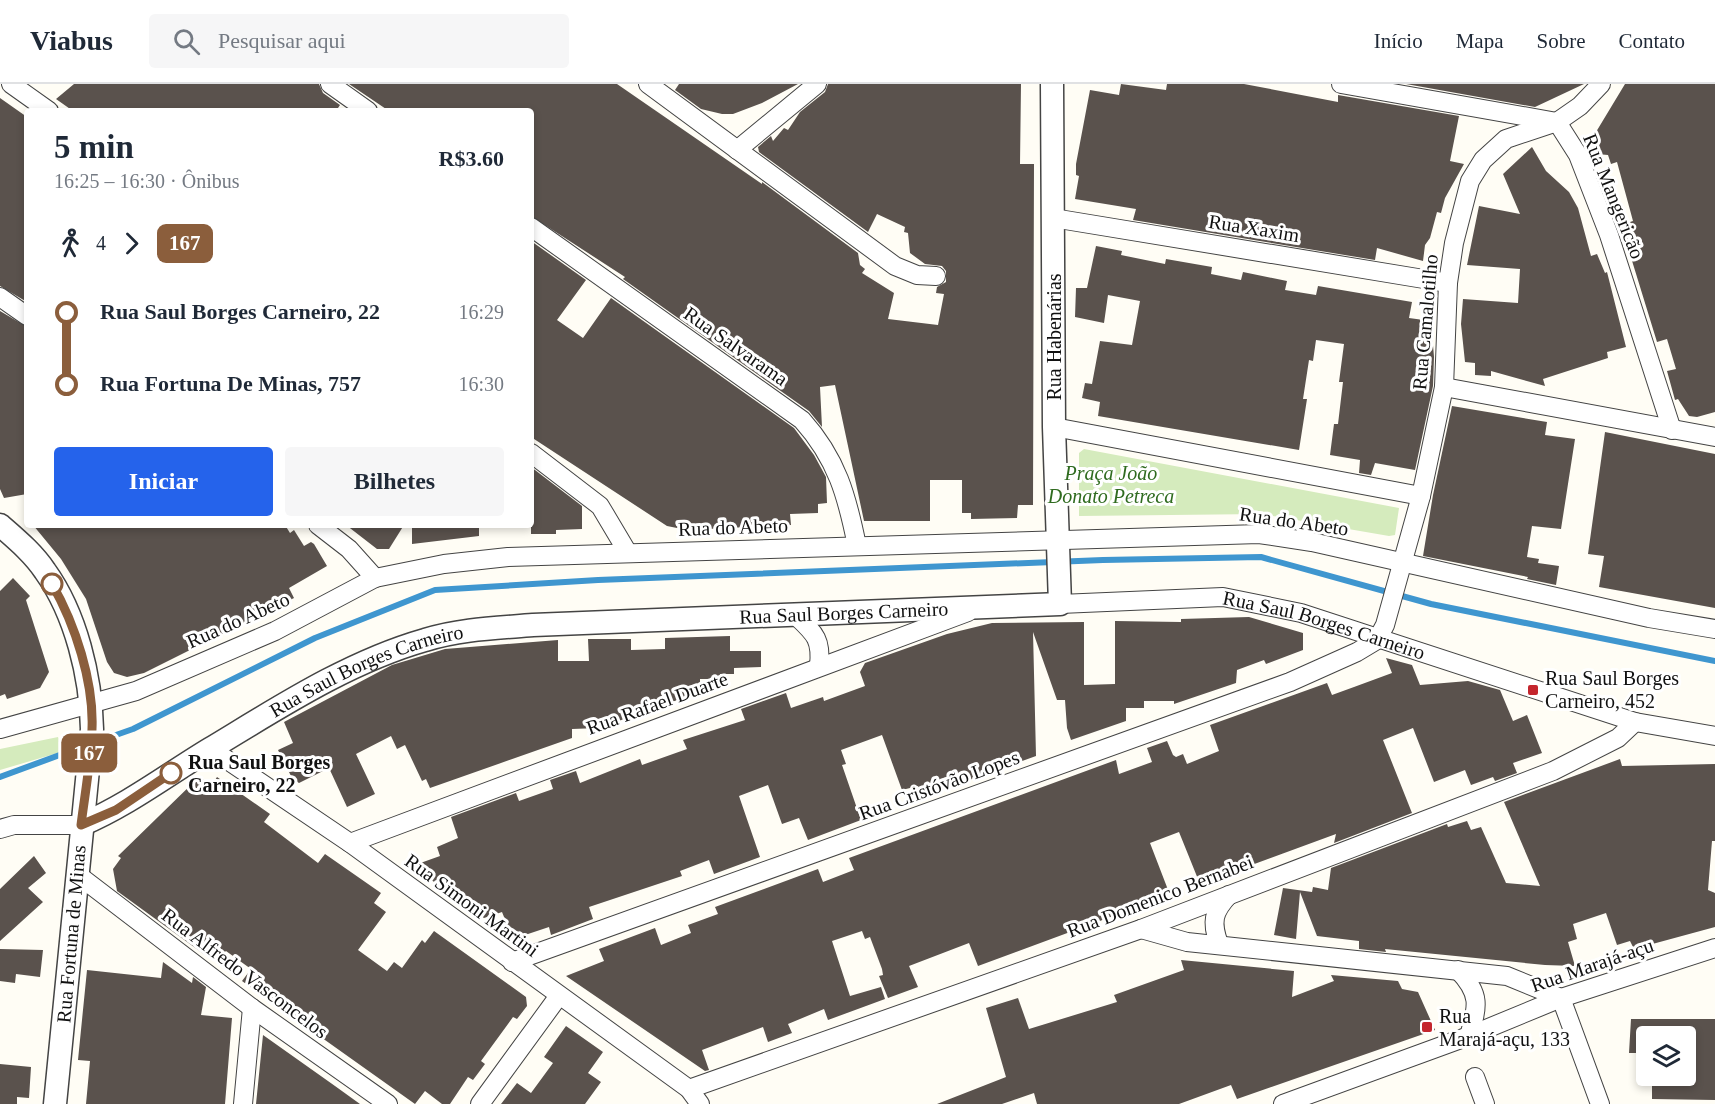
<!DOCTYPE html>
<html lang="pt">
<head>
<meta charset="utf-8">
<style>
  :root { --surface:#fff; --page:#f6f6f7; --text:#1f2937; --muted:#747a83; --line:#e0e1e3; --accent:#2563eb }
  body { margin:0; font-family:Georgia,serif; background:var(--page); color:var(--text); height:100vh; display:flex; flex-direction:column; font-size:22px; white-space:nowrap }
  * { box-sizing:border-box; margin:0 }
  p { font-size:20px; color:var(--muted) }
  .icon { flex:none; width:33px; height:33px; fill:none; stroke:currentColor; stroke-width:2; stroke-linecap:round; stroke-linejoin:round }
  .map { position:relative; flex:1; overflow:hidden }
  .details { position:absolute; left:24px; top:24px; width:510px; height:420px; display:flex; flex-direction:column; background:var(--surface); border-radius:6px; box-shadow:0 3px 9px #0003 }
  .details>* { flex:none }
  .badge { padding:0 12px; border-radius:9px; font-size:21px; line-height:39px }
  .controls { position:absolute; left:1636px; top:942px; display:grid; gap:12px }
  .controls a { display:grid; place-items:center; width:60px; height:60px; border-radius:6px; background:var(--surface); box-shadow:0 3px 9px #0003; font-size:30px }
  .map>.badge { position:absolute; translate:-50% -50%; box-shadow:0 0 0 3px #fff }
  .legs { display:flex; align-items:center; gap:9px; height:66px; padding:0 30px; font-size:20px }
  .legs p { margin-inline-start:auto }
  .overview { display:flex; align-items:center; justify-content:space-between; height:102px; padding:0 30px }
  h1 { font-size:33px; font-weight:700; line-height:45px }
  .cta { display:flex; gap:12px; margin-top:auto; padding:12px 30px }
  .cta a { flex:1; height:69px; border-radius:6px; background:var(--accent); color:#fff; font-size:24px; font-weight:700; line-height:69px; text-align:center }
  .cta a+a { background:var(--page); color:var(--text) }
  ul { padding:0 30px; list-style:none }
  li { display:flex; align-items:center; gap:21px; height:72px; font-size:22px }
  li i { display:grid; place-items:center; width:9px; height:100%; margin:0 8px; background:currentColor }
  li i::after { content:''; width:15px; height:15px; margin:-8px; border:4px solid; border-radius:50%; background:var(--surface) }
  li p { margin-inline-start:auto }
  li:first-child i { background:linear-gradient(#0000 50%,currentColor 0) }
  li:last-child i { background:linear-gradient(currentColor 50%,#0000 0) }
  header { display:flex; align-items:center; gap:36px; box-sizing:border-box; height:84px; padding:0 30px; background:var(--surface); border-bottom:2px solid var(--line) }
  header strong { font-size:28px }
  nav { display:flex; gap:33px; margin-inline-start:auto; font-size:21px }
  .search { width:420px; height:54px; background:var(--page); display:flex; align-items:center; gap:15px; box-sizing:border-box; padding:0 21px; border-radius:6px; color:var(--muted); font-size:22px }
  .map>svg:first-child { display:block }
  .green { fill:#d5ebbd }
  .lines { fill:none; stroke-linecap:round; stroke-linejoin:round }
  .stream { stroke:#3f96cf; stroke-width:6 }
  .building { fill:#5a524d }
  .minor-casing { stroke:#444; stroke-width:20 }
  .tertiary-casing { stroke:#444; stroke-width:25 }
  .minor { stroke:#fff; stroke-width:18 }
  .tertiary { stroke:#fff; stroke-width:22 }
  .line-1-casing { stroke:#fff; stroke-width:14 }
  .line-1 { stroke:#8b5e3c; stroke-width:9 }
  .stop-1-dot { fill:#fff; stroke:#8b5e3c; stroke-width:3 }
  .poi-dot { fill:#c4262e; stroke:#fff; stroke-width:2 }
  .labels { text-anchor:middle; stroke-width:6; stroke-linejoin:round; paint-order:stroke }
  .street-label { font-size:20px; fill:#111; stroke:#fff }
  .park-label { font-size:20px; font-style:italic; fill:#2f6b1f; stroke:#fff }
  .poi-label { font-size:20px; fill:#111; stroke:#fff; text-anchor:start }
  .stop-label { font-size:20px; font-weight:bold; fill:#111; stroke:#fff; text-anchor:start }
</style>
</head>
<body>
<header>
<strong>Viabus</strong>
<div class="search"><svg class="icon" aria-label="search" viewBox="0 0 24 24"><circle cx="10" cy="10" r="6"/><path d="M15 15l6 6"/></svg>Pesquisar aqui</div>
<nav><a>Início</a><a>Mapa</a><a>Sobre</a><a>Contato</a></nav>
</header>
<div class="map">
<svg width="1715" height="1020" viewBox="0 0 1715 1020">
  <rect width="100%" height="100%" fill="#fffdf5"/>
  <path class="green" d="M1084,365L1399,424L1395,451L1389,452L1262,430L1079,432V369Z
    M58,653L61,668L0,686V665Z"/>
  <g class="lines">
    <path class="stream" d="M96,658L133,645L315,554L435,506L598,496L1103,476L1261,473L1431,520L1715,577
      M0,693L84,662"/>
  </g>
  <path class="building" d="M74,0H319L323,9L340,21L336,27H73L56,15Z
    M349,0H617L762,100V98L858,169L860,181L865,185L862,189L894,209L888,235L938,241L944,210L936,209L937,203L946,198V187L942,182L925,180L910,169L908,149L904,148L905,143L877,130L868,148L759,68L758,63L771,52L773,57L784,44L788,46L800,28L825,8L828,0H1021L1020,80H1034L1033,421H1018L1017,434L971,435V429H962V396H930V437H864L835,301L820,303L822,343L809,327L623,195L625,193L531,132V27H389Z
    M679,0H798L762,19L733,30H722L701,25L675,6Z
    M1121,0L1166,6L1167,0H1244L1338,18V11L1459,32L1450,77L1464,80L1445,114L1441,129L1437,128L1430,154L1425,161L1423,177L1377,164L1375,176L1133,136L1136,125L1075,115L1079,92L1076,91V80L1090,6L1119,11Z
    M1406,0H1584L1535,23Z
    M1625,0H1715V328L1697,333L1689,332L1678,315L1675,316L1667,287L1676,285L1667,255L1657,258L1621,141L1633,137L1617,78L1611,80L1608,71L1597,70L1596,48Z
    M0,14L27,33V218L0,202Z
    M1532,63L1546,87L1569,108L1578,124L1591,172L1597,170L1605,189L1607,188L1626,263L1607,268L1608,274L1543,295L1545,302L1491,287V292L1475,291V279L1465,278L1461,240L1463,215L1518,219L1520,185L1467,181L1479,122L1520,130L1503,90Z
    M531,157L586,196L557,236L583,254L611,214L794,344L814,371L826,393L827,419L818,420V429L790,430L791,441L687,446L667,442L531,353Z
    M1096,162L1122,167L1121,171L1165,180L1166,175L1212,183L1211,190L1241,196L1243,188L1287,197L1285,206L1316,211L1318,202L1412,218L1409,234L1431,237L1434,273L1433,302L1415,386L1375,379L1371,391L1359,389L1360,376L1330,371L1334,340H1338L1343,298H1339L1344,260L1316,256L1313,277L1309,276L1303,315H1307L1299,366L1098,332L1100,318L1082,314L1085,299L1092,300L1100,257L1132,261L1140,217L1108,211L1104,239L1075,233L1076,204H1087Z
    M0,227L27,243V410L4,414L0,405Z
    M1452,322L1547,338L1545,351L1575,355L1561,445L1532,442L1527,473L1539,475L1538,479L1559,482L1556,501L1527,495L1528,493L1423,472L1433,411Z
    M1605,348L1715,370V524L1599,503L1604,472L1588,470Z
    M531,383L582,422V445L556,446V450H531Z
    M33,441H285L290,449L294,446L304,462L311,458L314,460L327,482L289,504L294,514L144,589L127,593L114,589L107,578L86,515L61,475Z
    M346,441H404L389,465H377Z
    M412,441H479V452L412,460Z
    M13,494L30,512L26,516L49,588L40,604L7,615L5,610L0,612V507Z
    M1249,533L1303,549V566L1266,580L1264,576L1237,586L1236,599L1174,620V617H1144V624H1126V637L1071,656L1067,644L1065,616H1057L1033,548L1036,672L922,713L918,702L902,706L882,651L841,666L846,680L842,681L861,736L808,756L799,734L782,740L768,701L739,712L760,773L714,790L709,776L680,787L682,792L589,823L593,835L551,851L549,843L513,855L502,828L484,834L412,782L440,772L437,763L458,754L451,733L516,709L519,717L553,705L550,696L576,687L580,699L640,675L642,681L687,665L683,656L745,636L741,625L786,609L791,624L823,613L824,617L865,602L860,588L865,579L947,550L992,539L1084,538V601L1115,600V537L1181,538V535Z
    M730,552V567H761V583L734,584V590H720V595H700V608L599,644L572,645V654L430,704L426,695L422,697L405,661L397,665L391,652L356,670L375,710L347,723L329,684L299,699L292,694L278,666L293,659L284,638L392,581L445,565L558,556V577H589L588,555H631V566L665,565V554Z
    M1386,574L1412,581L1420,601L1468,597L1500,606L1513,637L1527,631L1542,669L1513,679L1517,689L1495,697L1493,693L1471,701L1465,686L1434,698L1413,644L1383,656L1412,729L1334,759L1336,750L1200,800L1179,748L1150,759L1170,811L978,882L969,859L909,882L918,903L888,914L879,892L883,891L882,885L870,853L865,855L862,847L832,857L850,912L881,903L885,915L828,936L824,925L788,940L792,949L768,958L763,943L702,966L709,986L705,987L566,892L604,877L599,865L655,844L661,861L691,849L688,841L718,830L715,823L818,785L823,798L854,786L849,774L1067,694L1116,676L1119,690L1152,678L1147,664L1167,657L1173,671L1176,673L1183,670L1187,680L1219,667L1210,641L1327,599L1332,611L1354,603L1392,589Z
    M1620,675L1622,682L1715,680V757H1712L1708,806L1715,809V843L1634,865L1630,857L1617,861L1606,829L1573,840L1577,855L1568,858L1575,882L1545,881L1385,865L1386,868L1359,865V857L1317,852L1300,808L1296,855L1274,851L1283,804L1312,808L1313,803L1328,806L1331,784L1447,740L1448,743L1467,737L1471,746L1481,743L1506,799L1540,802L1504,718Z
    M199,693L212,701L217,693L270,730L264,738L318,779L325,770L381,809L374,819L386,828L358,866L387,887L394,878L402,884L422,856L425,859L434,847L526,913L527,922L517,935L513,933L481,977L485,980L473,996L468,993L450,1020H442L425,1007L415,1020L242,897L251,885L226,867L222,871L211,862L205,871L117,807L113,785L121,774L118,772Z
    M34,772L46,789L28,804L43,818L0,857V805Z
    M0,865L43,866L40,893L16,890L15,899L0,897Z
    M1181,876L1294,887L1292,913L1334,897L1331,891L1398,897L1402,905L1418,908L1435,946L1237,1015L1231,1001L1179,1020H1037L1034,1009L1002,1020H937L1006,993L986,924L1018,914L1029,945L1117,918L1114,911L1184,886Z
    M163,878L192,899L193,893L206,903L201,931L232,934L225,1020H86L90,977L78,976L87,886L161,894Z
    M1631,935H1715V1016L1652,1015V992H1686V952H1647V969H1629Z
    M566,942L603,968L588,989L601,998L585,1020H501L517,999L531,1009L553,979L544,973Z
    M263,951L335,1002L360,1020H256Z
    M0,980L31,983L29,1014L17,1013V1020H0Z"/>
  <g class="lines">
    <g class="minor-casing">
      <g id="minor">
        <path d="M11,0L49,27"/>
        <path d="M330,0L368,27"/>
        <path d="M648,0L895,182L917,191L936,192"/>
        <path d="M1341,0L1557,38L1578,71L1609,151L1672,346"/>
        <path d="M737,66L817,0"/>
        <path d="M1053,134L1448,199"/>
        <path d="M531,143L802,336C837,375 847,412 857,462"/>
        <path d="M0,213L27,232"/>
        <path d="M1444,303L1715,353"/>
        <path d="M1054,343L1421,412"/>
        <path d="M531,369L600,422L628,469"/>
        <path d="M318,441L349,465L375,494"/>
        <path id="s1" d="M1060,520L1223,513L1301,529L1635,638L1715,652"/>
        <path d="M794,530C814,549 822,554 819,582"/>
        <path d="M0,645L136,607L275,547L375,494L444,480L508,473L1259,450L1312,458L1649,534L1715,545"/>
        <path d="M211,665L350,759L689,1005L700,1020"/>
        <path d="M0,745L14,741H81"/>
        <path d="M350,759L968,528"/>
        <path d="M78,791L252,924L388,1020"/>
        <path d="M1141,845L1187,858L1507,892L1561,914L1600,1020"/>
        <path d="M1219,860C1211,838 1213,828 1229,811"/>
        <path d="M512,878L1290,598L1357,568L1377,556L1385,541L1421,412L1444,303L1448,199L1454,159L1470,97L1483,76L1506,55L1557,38L1580,22L1601,0"/>
        <path d="M1458,886C1481,910 1478,922 1469,952"/>
        <path d="M1475,993L1485,1020"/>
        <path d="M689,1005L1141,845L1553,687L1618,654L1635,638"/>
        <path d="M243,1020L252,924"/>
        <path d="M480,1020L558,913"/>
        <path d="M1283,1020L1469,952L1561,914L1715,864"/>
      </g>
    </g>
    <g class="tertiary-casing">
      <g id="tertiary">
        <path d="M0,441C16,455 33,469 45,487C76,530 91,593 92,645L55,1020"/>
        <path id="s2" d="M81,741C128,721 167,691 210,665C278,624 348,578 425,556C460,545 497,544 533,541L1060,520L1054,343L1052,0"/>
      </g>
    </g>
    <use href="#minor" class="minor"/>
    <use href="#tertiary" class="tertiary"/>
  </g>
  <g class="lines">
    <g class="line-1-casing">
      <path id="line-1" d="M52,500C75,540 94,598 92,645C91,677 85,709 81,741L116,726L171,689"/>
    </g>
    <use href="#line-1" class="line-1"/>
  </g>
  <g class="stop-1-dot">
    <circle cx="52" cy="500" r="10"/>
    <circle cx="171" cy="689" r="10"/>
  </g>
  <g class="poi-dot">
    <rect x="1527" y="600" width="12" height="12" rx="3"/>
    <rect x="1421" y="937" width="12" height="12" rx="3"/>
  </g>
  <g class="labels">
    <g class="street-label">
      <text transform="translate(1614 112) rotate(68)" y="7">Rua Mangericão</text>
      <text transform="translate(1254 144) rotate(9)" y="7">Rua Xaxim</text>
      <text transform="translate(1425 238) rotate(-85)" y="7">Rua Camalotilho</text>
      <text transform="translate(1054 253) rotate(-90)" y="7">Rua Habenárias</text>
      <text transform="translate(736 262) rotate(35)" y="7">Rua Salvarama</text>
      <text transform="translate(1294 437) rotate(8)" y="7">Rua do Abeto</text>
      <text transform="translate(733 443) rotate(-2)" y="7">Rua do Abeto</text>
      <text dy="7" stroke="none"><textPath href="#s2" startOffset="812">Rua Saul Borges Carneiro</textPath></text>
      <text transform="translate(238 536) rotate(-24)" y="7">Rua do Abeto</text>
      <text dy="7" stroke="none"><textPath href="#s1" startOffset="268">Rua Saul Borges Carneiro</textPath></text>
      <text dy="7" stroke="none"><textPath href="#s2" startOffset="326">Rua Saul Borges Carneiro</textPath></text>
      <text transform="translate(657 619) rotate(-20)" y="7">Rua Rafael Duarte</text>
      <text transform="translate(939 701) rotate(-20)" y="7">Rua Cristóvão Lopes</text>
      <text transform="translate(1160 812) rotate(-21)" y="7">Rua Domenico Bernabei</text>
      <text transform="translate(472 821) rotate(36)" y="7">Rua Simoni Martini</text>
      <text transform="translate(71 850) rotate(-85)" y="7">Rua Fortuna de Minas</text>
      <text transform="translate(1592 881) rotate(-19)" y="7">Rua Marajá-açu</text>
      <text transform="translate(245 889) rotate(37)" y="7">Rua Alfredo Vasconcelos</text>
    </g>
    <g class="park-label">
      <text x="1111" y="396">Praça João<tspan x="1111" dy="23">Donato Petreca</tspan></text>
    </g>
    <g class="poi-label">
      <text x="1545" y="601">Rua Saul Borges<tspan x="1545" dy="23">Carneiro, 452</tspan></text>
      <text x="1439" y="939">Rua<tspan x="1439" dy="23">Marajá-açu, 133</tspan></text>
    </g>
    <g class="stop-label">
      <text x="188" y="685">Rua Saul Borges<tspan x="188" dy="23">Carneiro, 22</tspan></text>
    </g>
  </g>
</svg>
<div class="controls">
<a><svg class="icon" aria-label="layers" viewBox="0 0 24 24"><path d="M12 4l9 5-9 5-9-5zM3 14l9 5 9-5"/></svg></a>
</div>
<b class="badge" style="left:89px;top:669px;background:#8b5e3c;color:#fff">167</b>
<section class="details">
<div class="overview"><div><h1>5 min</h1><p>16:25 – 16:30 · Ônibus</p></div><b>R$3.60</b></div>
<div class="legs"><svg class="icon" aria-label="walk" viewBox="0 0 24 24"><circle cx="13" cy="4" r="2"/><path d="M13 8l-2 6 4 7M11 14l-3 7M7 12l3-4h3l4 4"/></svg>4<svg class="icon" aria-label="forward" viewBox="0 0 24 24"><path d="M9 5l7 7-7 7"/></svg><b class="badge" style="background:#8b5e3c;color:#fff">167</b></div>
<ul>
<li><i style="color:#8b5e3c"></i><b>Rua Saul Borges Carneiro, 22</b><p>16:29</p></li>
<li><i style="color:#8b5e3c"></i><b>Rua Fortuna De Minas, 757</b><p>16:30</p></li>
</ul>
<div class="cta"><a>Iniciar</a><a>Bilhetes</a></div>
</section>
</div>
</body>
</html>
